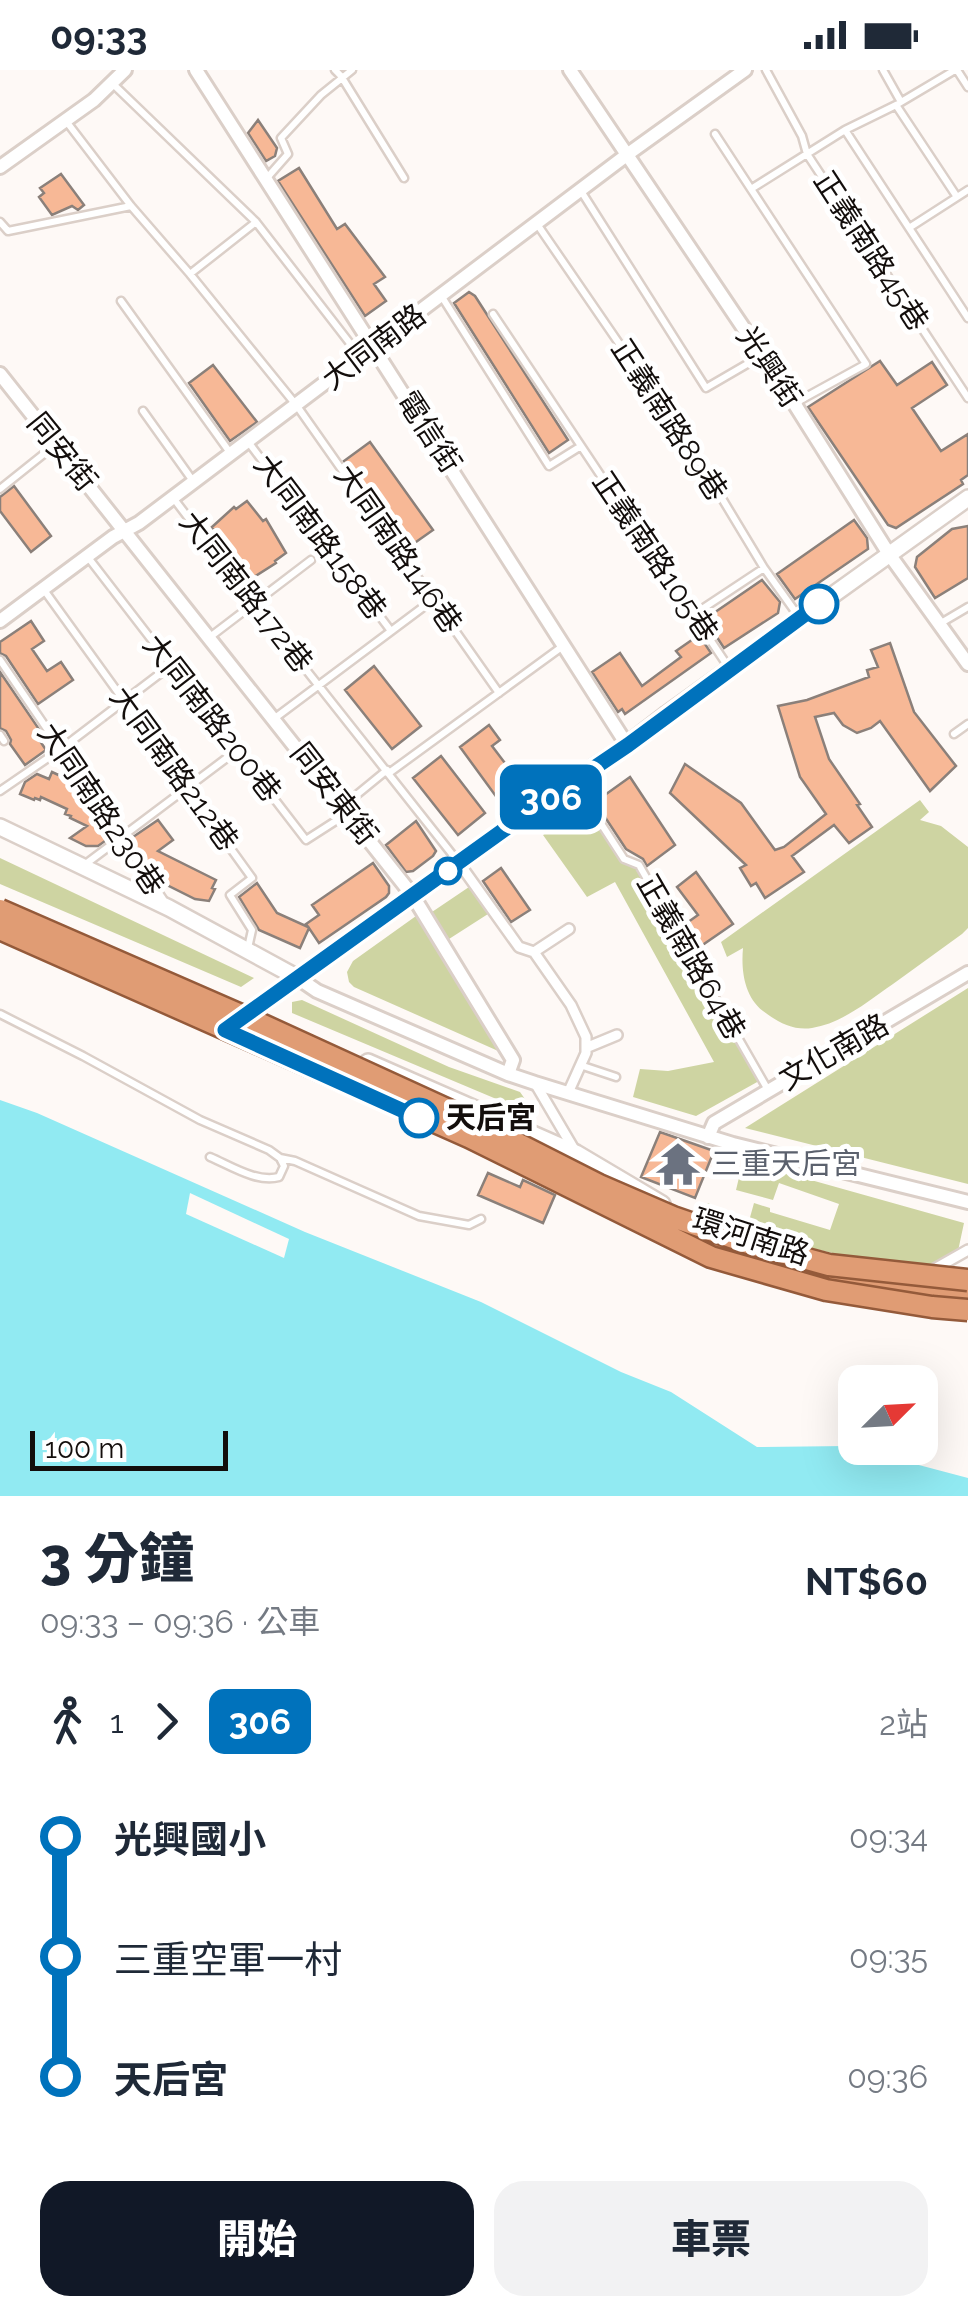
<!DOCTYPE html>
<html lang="zh-TW">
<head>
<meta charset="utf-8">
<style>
  :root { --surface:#fff; --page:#f2f2f3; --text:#1f2937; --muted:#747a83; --accent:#111827 }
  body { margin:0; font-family:Raleway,"Noto Sans TC",sans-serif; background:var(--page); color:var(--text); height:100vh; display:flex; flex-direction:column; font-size:38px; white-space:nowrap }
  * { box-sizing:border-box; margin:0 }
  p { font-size:32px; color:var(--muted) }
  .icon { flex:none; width:55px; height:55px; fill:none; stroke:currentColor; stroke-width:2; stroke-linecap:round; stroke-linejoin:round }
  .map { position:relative; height:1426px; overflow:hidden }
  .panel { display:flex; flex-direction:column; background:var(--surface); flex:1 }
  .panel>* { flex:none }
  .badge { padding:0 20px; border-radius:15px; font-size:35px; line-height:65px }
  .needle { width:65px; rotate:66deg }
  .fabs { position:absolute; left:838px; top:1295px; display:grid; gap:20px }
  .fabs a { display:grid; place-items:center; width:100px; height:100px; border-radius:20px; background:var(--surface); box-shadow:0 10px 40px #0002; font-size:50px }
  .scale { position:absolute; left:30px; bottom:25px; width:198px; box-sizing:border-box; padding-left:10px; border:5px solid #130e0c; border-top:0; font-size:28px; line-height:35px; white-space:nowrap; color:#130e0c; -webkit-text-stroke:8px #fff; paint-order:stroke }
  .map>.badge { position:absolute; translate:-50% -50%; box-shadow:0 0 0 5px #fff }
  .legs { display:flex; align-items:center; gap:15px; height:110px; padding:0 40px; font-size:32px }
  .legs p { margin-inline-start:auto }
  .overview { display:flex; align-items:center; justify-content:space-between; height:170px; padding:0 40px }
  h1 { font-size:55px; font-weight:800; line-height:75px }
  .action { display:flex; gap:20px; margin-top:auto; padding:20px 40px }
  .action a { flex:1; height:115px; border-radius:30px; background:var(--accent); color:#fff; font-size:40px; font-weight:800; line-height:115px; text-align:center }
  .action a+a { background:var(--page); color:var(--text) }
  ul { padding:0 40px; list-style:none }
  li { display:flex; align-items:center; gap:35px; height:120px; font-size:38px }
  li i { display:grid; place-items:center; width:15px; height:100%; margin:0 12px; background:currentColor }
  li i::after { content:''; width:25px; height:25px; margin:-12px; border:8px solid; border-radius:50%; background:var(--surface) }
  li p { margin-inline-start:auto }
  li:first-child i { background:linear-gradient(#0000 50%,currentColor 0) }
  li:last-child i { background:linear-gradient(currentColor 50%,#0000 0) }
  .status { display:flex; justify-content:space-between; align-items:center; height:70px; padding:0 50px; background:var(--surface); direction:ltr }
  .status svg { height:28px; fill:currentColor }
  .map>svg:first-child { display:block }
  .green { fill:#ced4a2 }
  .water { fill:#91eaf2 }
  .pier { fill:#fef9f6 }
  .building { fill:#f7b896; stroke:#8b807a; stroke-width:2.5 }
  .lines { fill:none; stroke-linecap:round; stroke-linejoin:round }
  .service-casing { stroke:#dbcfc8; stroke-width:11 }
  .pedestrian-casing { stroke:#dbcfc8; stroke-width:14 }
  .minor-casing { stroke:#dbcfc8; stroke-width:18 }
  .tertiary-casing { stroke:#dbcfc8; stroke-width:20 }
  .trunk-casing { stroke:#945a3a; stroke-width:25 }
  .service { stroke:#fff; stroke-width:6 }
  .pedestrian { stroke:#fff; stroke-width:9 }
  .minor { stroke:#fff; stroke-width:12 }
  .tertiary { stroke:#fff; stroke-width:15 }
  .trunk { stroke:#e09c74; stroke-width:20 }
  .trunk-bridge-casing { stroke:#945a3a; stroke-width:25; stroke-linecap:butt }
  .trunk-bridge { stroke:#e09c74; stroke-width:20 }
  .line-1-casing { stroke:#fff; stroke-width:22 }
  .line-1 { stroke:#0072bc; stroke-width:15 }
  .stop-1-dot { fill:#fff; stroke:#0072bc; stroke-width:5 }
  .labels { text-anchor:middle; stroke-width:10; stroke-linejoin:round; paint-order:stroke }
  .street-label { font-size:30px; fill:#130e0c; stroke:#fff }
  .stop-label { font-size:30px; font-weight:bold; fill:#130e0c; stroke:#fff; text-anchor:start }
  .worship-label { font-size:30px; fill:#5b616d; stroke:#fff; text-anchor:start }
</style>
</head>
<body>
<div class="status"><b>09:33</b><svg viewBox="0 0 49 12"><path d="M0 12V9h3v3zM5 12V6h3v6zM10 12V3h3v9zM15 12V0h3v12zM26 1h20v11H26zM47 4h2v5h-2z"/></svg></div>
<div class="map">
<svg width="968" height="1426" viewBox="0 0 968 1426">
  <rect width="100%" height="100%" fill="#fef9f6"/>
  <path class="green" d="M920,730L929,742L920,750L941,756L968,777V858L962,864C939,881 916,897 893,914C868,931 843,953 812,958C794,961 777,952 763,941C744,926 741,900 743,878L727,887L721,872Z
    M586,735L621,792L637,798L759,1011L696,1046L633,1027L640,999L668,1001L714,992L615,812L587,827L543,765Z
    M0,788L254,908L241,917L0,814Z
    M469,817L488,844L449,869L432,842Z
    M416,846L505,984L354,917L349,912L347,902L353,891Z
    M968,918V1114L745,1058Z
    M302,930L449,997L520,1022L537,1046L292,943V932Z
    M743,1091L964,1153L958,1181L919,1203L741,1162L702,1146L708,1133L749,1151L754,1133L770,1138V1142L830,1160L839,1134L779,1113L773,1130L736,1120Z"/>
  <path class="water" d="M0,1030L37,1043L305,1162L481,1232L621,1302L671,1322L757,1377L847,1376L968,1408V1426H0Z"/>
  <path class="pier" d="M190,1123L289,1169L284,1188L186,1144Z"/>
  <path class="building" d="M258,50L277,78L275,86L266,91L248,63Z
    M299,98L337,159L345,154L385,207L374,214L386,231L365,246L278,111Z
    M61,104L84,135L78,140L72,136L52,145L39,127L44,123L40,118Z
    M469,222L475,226L568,370L549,383L454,233Z
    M880,291L897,315L932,292L947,315L912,338L941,381L968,364V405L961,410L963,414L896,458L888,455L808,337Z
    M213,295L257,352L230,371L189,313Z
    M370,372L433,460L406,479L344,391Z
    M14,416L51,466L31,482L0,441V427Z
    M247,431L263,451L266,449L286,483L275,491L276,493L251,509L212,457L234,437L236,439Z
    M854,450L867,468L868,479L795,529L777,504Z
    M968,456V508L935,528L915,497L917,487L952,459Z
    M762,510L780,532L778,543L724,578L705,549Z
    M31,551L44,571L32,579L47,601L61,592L73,610L38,634L6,586L0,583V572Z
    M699,565L711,583L625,644L622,639L618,642L592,602L620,583L642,616L681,587L676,581Z
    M890,573L914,642L956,696L930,721L880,651L871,658L857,663L843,655L834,643L815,647L829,689L860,734L857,735L872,757L849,773L834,755L792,786L804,802L765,828L756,813L751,816L740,798L746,795L670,723L685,694L741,733L775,780L784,777L826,744L800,707L778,636L807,630L869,607L867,600L878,597L871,580Z
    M374,596L421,656L392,679L345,620Z
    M0,602L43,665L38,668L46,680L25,695L10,674L11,670L6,661L0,658Z
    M489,655L500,670L492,676L514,705L532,692L546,710L506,740L460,677Z
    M441,686L485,743L458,765L413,708Z
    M52,702L76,713L79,718L77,721L82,723L93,738L91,742L97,745L112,766L98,776H86L70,768L87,756L70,748L71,746L65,744L67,739L41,727L40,730L35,728L34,730L20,724L25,712L37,704L49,709Z
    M630,707L675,775L647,796L643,789L626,779L595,732Z
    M158,750L173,770L158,781L216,810L212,818L215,819L209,831L195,829L159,811L130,769Z
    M416,751L436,781L433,786L413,801L406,802L386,775Z
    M373,793L389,816V823L386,827L319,873L309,858L300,878L259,860L239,827L257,813L277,843L308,857L306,854L319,845L312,835Z
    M501,798L530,840L511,852L483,811Z
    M696,802L733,854L701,876L684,855L698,845L677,817Z
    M660,1062L714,1081L695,1128L641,1107Z
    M488,1103L520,1117L523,1110L555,1125L543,1153L478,1125Z"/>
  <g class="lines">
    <g class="service-casing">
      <path id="service" d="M335,0L341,6L404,108
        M766,0L802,66L807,84L968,328
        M883,0L901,32
        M957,0L968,17
        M113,14L256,152L359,285
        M896,35L957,127
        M66,51L131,136L190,204L297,336L499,623
        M845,60L968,248
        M715,64L751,119
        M266,109L288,84L281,68L321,25L352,0
        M581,121L706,318L761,286
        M0,152L8,161L131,136
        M537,154L697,387L764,498L799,547
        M909,158L968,120
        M190,204L256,152
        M442,227L549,396L581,376
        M121,231L231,384
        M493,244L729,598
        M795,333L866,294L751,119L845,60L896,35L955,0
        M143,341L193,411
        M249,373L391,561
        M0,419L55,375
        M174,429L254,534L459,793
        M87,486L306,770L348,743
        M44,520L252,808L230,825L252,860L248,878
        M693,545L764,498
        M941,553L968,537
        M210,567L311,490
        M0,590L163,829
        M275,648L434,529
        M954,664L968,654
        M0,665L4,671
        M389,703L563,576
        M574,712L624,789L639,795L768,1020
        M0,721L61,679L170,596
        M343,736L387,700
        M83,796L236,681
        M0,944L83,986L200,1050L269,1080L280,1088L284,1096L279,1107C257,1113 231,1096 210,1087
        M580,995L616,1007
        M280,1088L295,1091L419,1146L469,1155L481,1149"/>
    </g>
    <g class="pedestrian-casing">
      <path id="pedestrian" d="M459,793L519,877L534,882L571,935L586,967V983L568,1023
        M534,882L569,859
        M588,977L617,965
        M535,1013L575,1081
        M931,1201L968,1180"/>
    </g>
    <g class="minor-casing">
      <path id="minor" d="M196,0L627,675
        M570,0L794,333L889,484L968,594
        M0,97L94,30L125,0
        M0,304L413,826L513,990L508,1004
        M0,551L113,467L139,453L628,84L745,0
        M298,908L317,921L508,1004L535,1013L733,1074L968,1132
        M708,1067L714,1053L968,903"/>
    </g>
    <g class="tertiary-casing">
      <path id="tertiary" d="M0,757L169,838L298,908
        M240,950L573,711L627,675L667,644L968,428
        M368,992L576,1083L662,1134"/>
    </g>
    <g class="trunk-casing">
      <path id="trunk" d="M662,1154C759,1195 862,1221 968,1227"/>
    </g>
    <use href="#service" class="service"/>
    <use href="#pedestrian" class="pedestrian"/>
    <use href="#minor" class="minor"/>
    <use href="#tertiary" class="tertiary"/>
    <use href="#trunk" class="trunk"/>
    <g class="trunk-bridge-casing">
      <path id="trunk-bridge" d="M0,840L252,950L475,1052L599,1115L673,1147L751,1174L829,1195L968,1210
        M0,859L469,1067L711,1187L826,1220L932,1237L968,1240"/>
    </g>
    <use href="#trunk-bridge" class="trunk-bridge"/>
  </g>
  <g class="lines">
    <g class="line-1-casing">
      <path id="line-1" d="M419,1048L225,960L526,744L628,675L819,534"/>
    </g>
    <use href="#line-1" class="line-1"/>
  </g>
  <defs>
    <g id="temple-bare" transform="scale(3.45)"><path d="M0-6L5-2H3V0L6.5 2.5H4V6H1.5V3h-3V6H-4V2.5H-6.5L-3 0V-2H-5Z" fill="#6b7280" stroke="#fff" stroke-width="2.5" paint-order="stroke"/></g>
  </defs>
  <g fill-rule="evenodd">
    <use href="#temple-bare" x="678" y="1094"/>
  </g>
  <g class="stop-1-dot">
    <circle cx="819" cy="534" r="18"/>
    <circle cx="448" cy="801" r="12"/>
    <circle cx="419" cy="1048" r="18"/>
  </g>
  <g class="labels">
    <g class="street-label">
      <text transform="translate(871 181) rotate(57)" y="10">正義南路45巷</text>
      <text transform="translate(374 277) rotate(-37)" y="10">大同南路</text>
      <text transform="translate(769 297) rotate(56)" y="10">光興街</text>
      <text transform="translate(669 350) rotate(57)" y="10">正義南路89巷</text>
      <text transform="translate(429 362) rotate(57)" y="10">電信街</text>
      <text transform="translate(62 382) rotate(51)" y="10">同安街</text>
      <text transform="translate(320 467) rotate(53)" y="10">大同南路158巷</text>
      <text transform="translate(398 479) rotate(55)" y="10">大同南路146巷</text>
      <text transform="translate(655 487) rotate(56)" y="10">正義南路105巷</text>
      <text transform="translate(246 522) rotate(52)" y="10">大同南路172巷</text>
      <text transform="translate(212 648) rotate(52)" y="10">大同南路200巷</text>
      <text transform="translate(174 699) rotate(54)" y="10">大同南路212巷</text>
      <text transform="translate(334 724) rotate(52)" y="10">同安東街</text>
      <text transform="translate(101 739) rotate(56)" y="10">大同南路230巷</text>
      <text transform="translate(691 887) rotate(60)" y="10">正義南路64巷</text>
      <text transform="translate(834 982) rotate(-30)" y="10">文化南路</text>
      <text transform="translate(751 1167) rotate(18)" y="10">環河南路</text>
    </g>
    <g class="stop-label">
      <text x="446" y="1058">天后宮</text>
    </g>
    <g class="worship-label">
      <text x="711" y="1104">三重天后宮</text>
    </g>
  </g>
</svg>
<div class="fabs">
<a><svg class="needle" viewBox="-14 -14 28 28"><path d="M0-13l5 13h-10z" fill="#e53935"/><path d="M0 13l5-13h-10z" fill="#747a83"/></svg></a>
</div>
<div class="scale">100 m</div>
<b class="badge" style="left:551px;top:727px;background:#0072bc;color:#fff">306</b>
</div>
<section class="panel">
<div class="overview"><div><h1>3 分鐘</h1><p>09:33 – 09:36 · 公車</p></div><b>NT$60</b></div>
<div class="legs"><svg class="icon" aria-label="walk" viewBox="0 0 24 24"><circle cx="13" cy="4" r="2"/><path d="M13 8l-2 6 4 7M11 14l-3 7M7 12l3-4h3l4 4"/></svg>1<svg class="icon" aria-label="forward" viewBox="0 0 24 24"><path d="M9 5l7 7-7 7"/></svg><b class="badge" style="background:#0072bc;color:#fff">306</b><p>2站</p></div>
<ul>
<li><i style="color:#0072bc"></i><b>光興國小</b><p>09:34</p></li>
<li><i style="color:#0072bc"></i><span>三重空軍一村</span><p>09:35</p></li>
<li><i style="color:#0072bc"></i><b>天后宮</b><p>09:36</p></li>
</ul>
<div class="action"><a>開始</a><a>車票</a></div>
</section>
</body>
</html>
